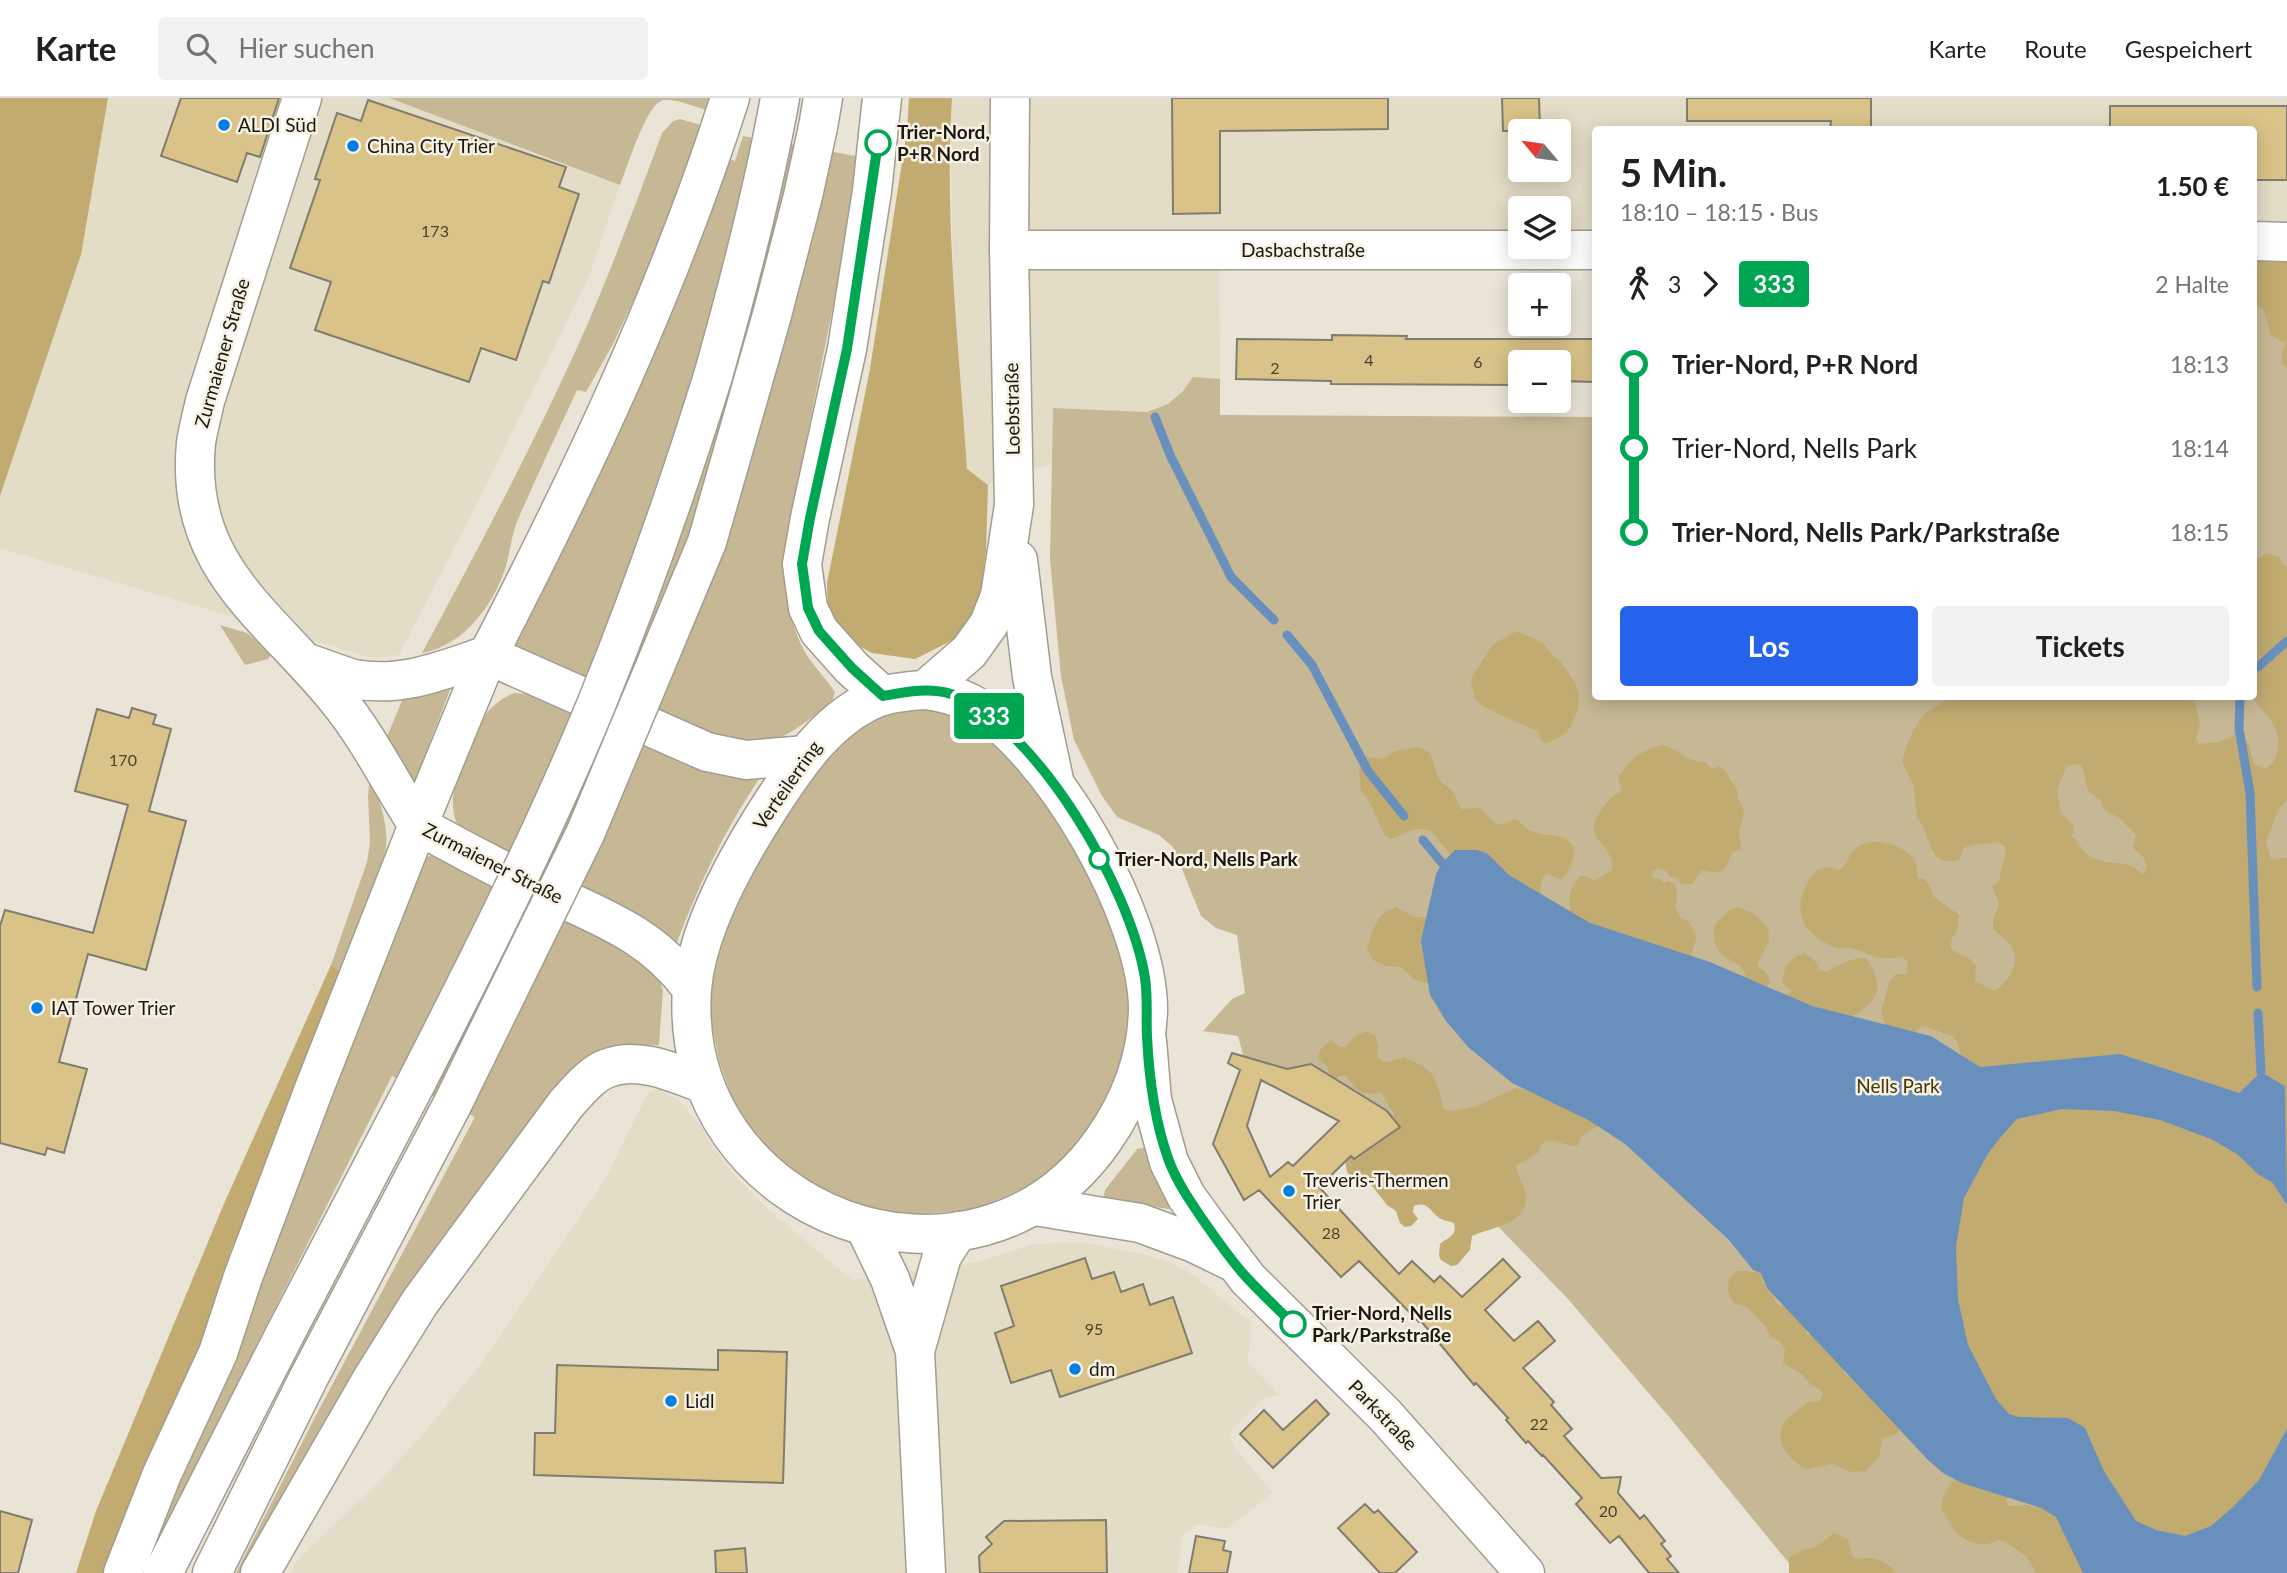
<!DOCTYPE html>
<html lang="de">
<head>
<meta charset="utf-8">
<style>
  :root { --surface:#fff; --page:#f2f2f2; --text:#202124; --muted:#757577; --line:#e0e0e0; --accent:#2563eb }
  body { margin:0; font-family:Lato,sans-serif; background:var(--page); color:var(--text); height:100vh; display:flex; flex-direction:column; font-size:26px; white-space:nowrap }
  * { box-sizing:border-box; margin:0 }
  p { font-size:23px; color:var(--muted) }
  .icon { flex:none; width:38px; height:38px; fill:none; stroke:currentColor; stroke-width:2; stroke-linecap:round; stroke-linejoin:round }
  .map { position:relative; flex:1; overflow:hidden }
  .side { position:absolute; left:1592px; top:28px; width:665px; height:574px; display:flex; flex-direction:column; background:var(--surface); border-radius:7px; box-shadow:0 4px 18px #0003 }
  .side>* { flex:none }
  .badge { padding:0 14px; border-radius:5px; font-size:24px; line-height:46px }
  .needle { width:46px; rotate:299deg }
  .fabs { position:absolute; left:1508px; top:21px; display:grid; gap:14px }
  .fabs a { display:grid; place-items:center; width:63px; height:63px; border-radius:7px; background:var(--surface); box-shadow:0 4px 18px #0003; font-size:35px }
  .map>.badge { position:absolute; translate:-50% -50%; box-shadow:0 0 0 4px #fff }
  .legs { display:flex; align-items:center; gap:10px; height:77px; padding:0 28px; font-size:23px }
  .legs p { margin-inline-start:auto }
  .overview { display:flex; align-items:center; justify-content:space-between; height:119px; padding:0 28px }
  h1 { font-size:38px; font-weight:700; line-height:52px }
  .button { display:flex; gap:14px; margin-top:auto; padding:14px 28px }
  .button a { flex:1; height:80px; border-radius:7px; background:var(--accent); color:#fff; font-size:28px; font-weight:700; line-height:80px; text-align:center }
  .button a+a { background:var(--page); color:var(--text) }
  ul { padding:0 28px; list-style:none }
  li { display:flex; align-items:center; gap:24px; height:84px; font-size:26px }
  li i { display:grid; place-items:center; width:10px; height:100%; margin:0 9px; background:currentColor }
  li i::after { content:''; width:18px; height:18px; margin:-9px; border:5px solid; border-radius:50%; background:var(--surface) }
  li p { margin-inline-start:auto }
  li:first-child i { background:linear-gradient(#0000 50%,currentColor 0) }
  li:last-child i { background:linear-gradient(currentColor 50%,#0000 0) }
  header { display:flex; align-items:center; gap:42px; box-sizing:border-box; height:98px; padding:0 35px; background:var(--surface); border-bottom:2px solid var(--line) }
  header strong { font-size:33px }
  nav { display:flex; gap:38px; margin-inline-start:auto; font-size:24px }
  .search { width:490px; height:63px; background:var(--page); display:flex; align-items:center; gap:18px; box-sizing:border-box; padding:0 24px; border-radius:7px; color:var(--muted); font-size:26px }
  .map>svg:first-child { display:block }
  .built { fill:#e3dcc6; fill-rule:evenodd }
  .green { fill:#c6b894 }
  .forest { fill:#c1ab71; fill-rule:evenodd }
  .water { fill:#6990bd }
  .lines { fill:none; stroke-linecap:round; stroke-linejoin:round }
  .stream { stroke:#6990bd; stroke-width:9 }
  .building { fill:#d9c388; stroke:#817c70; stroke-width:2; fill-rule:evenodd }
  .minor-casing { stroke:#a29d90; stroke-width:41 }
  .major-casing { stroke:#a29d90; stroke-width:41 }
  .highway-casing { stroke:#a29d90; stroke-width:41 }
  .minor { stroke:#fff; stroke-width:38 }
  .major { stroke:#fff; stroke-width:38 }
  .highway { stroke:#fff; stroke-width:38 }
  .highway-bridge-casing { stroke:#a29d90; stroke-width:41; stroke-linecap:butt }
  .highway-bridge { stroke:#fff; stroke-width:38 }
  .line-1-casing { stroke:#fff; stroke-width:16 }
  .line-1 { stroke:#00a651; stroke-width:10 }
  .poi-dot { fill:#007ee4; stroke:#f6f1e3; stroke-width:2.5 }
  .stop-1-dot { fill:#fff; stroke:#00a651; stroke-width:3.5 }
  .labels { text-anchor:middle; stroke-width:5; stroke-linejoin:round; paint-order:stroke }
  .number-label { font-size:16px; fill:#494330 }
  .poi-label { font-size:19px; fill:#191813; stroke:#f6f1e3; text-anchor:start }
  .stop-label { font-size:19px; font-weight:bold; fill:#191813; stroke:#f6f1e3; text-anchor:start }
  .street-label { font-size:19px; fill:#191813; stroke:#f6f1e3 }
  .park-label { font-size:19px; fill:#463706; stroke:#f6f1e3 }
</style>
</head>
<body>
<header>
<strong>Karte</strong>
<div class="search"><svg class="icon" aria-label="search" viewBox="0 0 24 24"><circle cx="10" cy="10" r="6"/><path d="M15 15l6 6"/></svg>Hier suchen</div>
<nav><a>Karte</a><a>Route</a><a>Gespeichert</a></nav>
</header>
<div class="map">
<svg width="2287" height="1475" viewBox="0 0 2287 1475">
  <rect width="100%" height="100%" fill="#e9e4d6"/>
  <path class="built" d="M108,0H389L620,87L589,179L468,423L399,557L372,560L0,450V398L81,157Z
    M952,0H2287V166L2254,165V32H1596V170L1219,167L1220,281L1193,280L1183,293L1168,306L1147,314L1053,310L1052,366L988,387L967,371L954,211L950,35ZM1521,33H1559V72H1521ZM1521,110H1559V149H1521Z
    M656,991L677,1001L687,1011L703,1031L712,1049L737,1080L769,1112L852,1182L977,1164L1035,1146L1081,1144L1148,1157L1173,1166L1195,1178L1251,1225L1248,1264L1279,1297L1263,1301L1231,1332L1230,1336L1234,1349L1273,1395L1227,1431L1199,1426L1183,1436L1177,1475H290L300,1459L379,1384L423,1336L480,1267L605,1082L648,995Z"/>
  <path class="green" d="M389,0H710L706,12C693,8 677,1 664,2C647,3 627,71 620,87Z
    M680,21L701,27L667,131L613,246L586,294L577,292C557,336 536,379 517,424C511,439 510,456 505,471C492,509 464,547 422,555C476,455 529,355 576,252C608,181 635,108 662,35L673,23Z
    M743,38L856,58L852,113L785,449C786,487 787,526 808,559C816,571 827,582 835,594L832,604C795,632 783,646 734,648L516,552L514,545L727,60L735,63Z
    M2254,165L2287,166V1475H1797L1671,1321L1568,1201L1387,1013L1311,966L1287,971L1244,961L1238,938L1203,933L1232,901L1245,895L1237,837L1216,830L1201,818L1173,749L1159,737L1117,719L1102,698L1074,642L1061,578L1050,462L1053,310L1147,314L1168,306L1183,293L1193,279L1220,281V317L1596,319V598H2254Z
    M220,527L247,535L272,555L268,561L245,567Z
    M450,592L412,691L386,641L404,598Z
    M514,595L528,596L756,676L759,681C724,733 698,788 676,847C638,806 568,784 518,762C504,756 471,740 461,731C446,715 455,677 463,659C475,632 485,607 514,595Z
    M910,609L948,613L986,633L1058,717L1108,812L1130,888L1127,950L1103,1012L1065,1062L1044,1081L975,1112L907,1117L852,1107L797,1078L757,1041L734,1005L719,963L712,928L710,897L723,837L737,800L783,718L831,654L871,619Z
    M370,676C377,695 384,714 386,734C390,771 358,839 345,876L331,867L367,764L370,744L368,698Z
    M432,757L458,766L625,843L657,873L663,893L659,947L613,948L592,955L563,982L253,1475H236L314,1321L475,1019L392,978L142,1475L345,966L423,761Z
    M1156,1047L1174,1109L1169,1111L1103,1102L1105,1092L1137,1051Z"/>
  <path class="forest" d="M0,0H108L81,157L0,398Z
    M909,0H952C944,123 959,248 967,371L988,387L986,453L980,504L957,540L915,561L872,555L844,540L828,518L827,485L870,271L907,32Z
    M2254,157L2287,160V270L2282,266V255L2286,246L2270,236L2264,212L2254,207Z
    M2267,455L2279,459L2283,467L2287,469V701C2273,717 2275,726 2266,743L2271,761L2287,760V1401L2192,1470L1948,1275L1962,962L1958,946L1953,938C1942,936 1933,930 1922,928L1914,936L1886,931L1881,913L1890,882L1896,876H1907L1908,864L1903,859C1896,860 1888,861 1881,860C1870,859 1860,851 1850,850C1845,849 1839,851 1834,849C1795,832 1791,804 1816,772L1828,769L1840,772C1849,764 1849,753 1861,747C1876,739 1901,747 1912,759C1917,764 1917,773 1918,780L1924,781L1931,789L1933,798L1959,817L1957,833L1952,840L1950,850C1959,858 1968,856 1976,867L1975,883L1994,893C2007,885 2021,866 2012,850C2008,842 1999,837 1993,830V822L1999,806L1992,788L2000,782C1998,768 2008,765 2005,748L1997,744C1985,747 1975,745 1964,750L1959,762C1925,770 1933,736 1917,720L1914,688L1902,664C1905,651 1915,624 1925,616C1933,608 1940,609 1948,599H2194L2200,626L2196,641L2199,646L2219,644L2235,637L2249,646L2254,666L2265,671C2272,667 2276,661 2277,653C2283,627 2264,618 2253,599L2254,463ZM2075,666L2082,667L2088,693L2100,701L2103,711L2119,720L2136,737L2133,750L2144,760L2147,769L2143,776C2139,774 2134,768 2129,767C2116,764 2097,766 2086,755C2081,750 2078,743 2072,738L2074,728L2061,715L2057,693L2066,669Z
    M1517,533L1543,545L1554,559L1561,563L1575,585L1579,597L1578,612L1567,635L1546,646L1541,642L1538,633C1528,629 1481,610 1477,603C1473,597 1472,587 1471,581L1492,547Z
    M1662,647C1681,652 1684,664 1706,664L1710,670L1714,671L1718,668L1723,670L1737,692L1738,701L1743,709L1744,716L1739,734L1741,752L1732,754C1725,774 1724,777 1702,772L1692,786H1681L1678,780L1670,779L1666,773L1658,770L1652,774V778L1655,781L1659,780L1663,785L1669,783L1675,786L1677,797L1675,810L1681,820L1688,823L1697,838L1690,861L1681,870L1571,816C1568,800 1569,791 1580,778H1586L1594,783L1612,772C1615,745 1579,741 1601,712C1607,704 1612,697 1622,693L1618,679C1635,658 1635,656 1662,647Z
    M1419,649L1430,655L1439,682L1453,694L1461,711L1480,710C1493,721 1494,734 1514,721C1521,723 1524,730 1531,733C1541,737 1556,737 1564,740C1582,748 1572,772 1561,782L1547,776L1543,778L1540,791L1543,799L1454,761L1432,734C1415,726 1406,736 1390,741L1384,736L1371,707L1361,692L1359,671L1367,659L1383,661L1395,653Z
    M1396,809L1415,819L1431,820L1434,887L1415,882L1401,869L1386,868L1373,862L1367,852C1371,833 1377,815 1396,809Z
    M1737,809L1755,816L1768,830L1769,843L1758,865L1759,869L1766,874L1770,884L1765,891L1746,884C1747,855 1707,869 1715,826L1731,811Z
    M1804,855L1816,864L1820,872L1827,874C1838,867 1853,859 1866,860C1876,874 1884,893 1868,907C1862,913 1855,915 1850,922L1784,899L1792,893L1783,886C1783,869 1788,861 1804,855Z
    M331,867L345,876L294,1008L231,1152L201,1249L107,1475H76L96,1413L223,1108Z
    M1366,933L1375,937L1378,948L1377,958L1382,963L1389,964L1403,959C1437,973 1435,977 1444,1012L1452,1013L1477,1008L1516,990L1542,995L1600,1027L1583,1037L1577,1048C1564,1049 1543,1032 1539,1054L1516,1068C1517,1079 1525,1087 1526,1099C1526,1128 1490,1129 1472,1138L1470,1152L1457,1167L1451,1168L1441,1162L1439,1158L1440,1146C1447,1140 1458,1138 1454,1125C1449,1123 1443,1123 1438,1119C1429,1112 1428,1103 1414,1108L1413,1114L1418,1121L1411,1128L1405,1129L1400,1125L1396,1113L1387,1107L1372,1088L1369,1085L1360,1086C1349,1078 1343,1073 1347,1059L1392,1025L1394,1016L1381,994C1358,1000 1359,991 1344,977L1333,981L1330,979L1327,968L1318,960L1320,952L1331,942L1340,949H1346L1354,939Z
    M1758,1172H1761L1764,1179L1762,1184L1771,1192L1776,1206L1781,1208L1784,1206L1805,1228L1807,1237H1813L1844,1260V1276L1858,1282L1901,1321L1898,1335L1882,1341L1879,1359L1864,1375L1860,1373L1851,1374L1833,1366L1806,1371C1791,1363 1772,1344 1784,1325C1789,1317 1802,1309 1810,1303L1819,1304L1823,1295L1808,1284L1803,1277L1783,1265L1785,1252L1781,1245L1770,1238L1765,1228L1751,1213L1745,1208L1735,1206C1727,1198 1724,1181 1736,1174C1741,1171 1750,1174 1755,1174Z
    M1956,1378L2011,1397L2006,1402L2008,1408L2027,1407L2035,1410L2040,1406L2052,1411L2102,1475H2036C2028,1456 2015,1449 1998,1441C1988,1451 1966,1445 1957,1435C1950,1427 1947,1419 1941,1411L1944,1396Z
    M1834,1435L1848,1441L1853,1459L1857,1461C1873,1458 1887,1462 1896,1475H1789V1459L1803,1452L1815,1449Z"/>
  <path class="water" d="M1455,752H1477L1488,756L1509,777L1590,825L1710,864L1812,908L1931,938L1980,969L2120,956L2239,995L2261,974L2285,988L2287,1107L2272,1084L2259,1077L2237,1056L2211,1041L2160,1022L2114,1013L2062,1011L2017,1021L2000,1040L1987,1057L1964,1100L1956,1148L1958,1201L1968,1247L1996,1301L2009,1316L2019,1319L2068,1320L2085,1330L2104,1373L2136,1423L2156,1432L2185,1438L2211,1428L2233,1409L2259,1382L2287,1331V1475H2083L2056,1419L2041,1410L1962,1385L1943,1375L1928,1362L1767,1190L1761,1175L1753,1172L1729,1142L1625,1046L1590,1023L1512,985L1468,949L1446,923L1430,897L1421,843L1436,776L1442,765Z"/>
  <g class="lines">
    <path class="stream" d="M1155,319L1171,359L1231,479L1274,522
      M1287,537L1312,567L1368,673L1404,718
      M2258,569L2287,543
      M2240,598L2239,630L2250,695L2257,889
      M1423,742L1442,765
      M2258,915L2261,974"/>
  </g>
  <path class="building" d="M181,0H279L260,59L247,55L237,84L161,58Z
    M1172,0H1388V31L1220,33V115L1173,116Z
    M1502,0H1539L1540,33H1503Z
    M1687,0H1871V32H1830L1831,23H1687Z
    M368,2L566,69L559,89L579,96L549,185L543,183L516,262L481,250L469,284L315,232L331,184L290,170L320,82L315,81L337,15L361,23Z
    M2110,8H2287V82H2254V32H2110Z
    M1332,237L1407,238L1406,241H1596V284L1559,283V264H1521L1519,287L1331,286V283L1236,281L1237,241L1332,242Z
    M132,610L156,617L153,626L171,631L149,713L186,723L146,872L88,856L59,964L87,971L64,1055L47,1050L45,1057L0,1045V828L5,812L93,835L128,707L75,693L97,611L129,620Z
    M1232,955L1287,971L1311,966L1387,1013L1400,1029L1354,1061L1351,1058L1319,1089L1399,1176L1412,1163L1434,1184L1440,1178L1462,1199L1503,1161L1520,1179L1485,1212L1514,1243L1538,1223L1555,1243L1523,1270L1554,1304L1551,1307L1572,1331L1564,1338L1601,1380L1621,1379L1618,1395L1640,1421L1644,1417L1665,1443L1661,1446L1671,1458L1667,1461L1679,1475H1649L1619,1438L1610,1445L1576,1406L1582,1400L1543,1357L1542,1358L1528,1343L1526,1345L1506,1322L1508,1320L1476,1285L1474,1287L1421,1223L1419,1224L1359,1163L1341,1179L1259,1092L1244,1102L1213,1046L1240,972L1228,965ZM1261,982L1339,1023L1293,1068L1288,1064L1270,1079L1247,1028Z
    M1085,1160L1092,1181L1114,1174L1121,1194L1143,1186L1150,1207L1173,1199L1192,1255L1060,1299L1051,1272L1011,1285L995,1235L1014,1228L1001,1188Z
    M718,1252L787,1254L783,1385L534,1377L535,1335H555L557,1267L718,1272Z
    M1316,1302L1329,1316L1273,1370L1240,1336L1264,1312L1283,1332Z
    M1365,1406L1374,1415L1378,1412L1417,1454L1395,1475H1380L1338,1430Z
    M0,1413L32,1422L18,1475H0Z
    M1106,1422L1107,1475H980L979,1458L992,1446L986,1439L1004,1423Z
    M1196,1438L1225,1443L1223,1452L1231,1454L1227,1475H1189Z
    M745,1450L747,1475H716L715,1453Z"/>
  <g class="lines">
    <g class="minor-casing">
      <path id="minor" d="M302,0L205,303C202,317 198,331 196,345C184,469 268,516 337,601C369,640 391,686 418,727
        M2254,143L2287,144
        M1009,152H1596
        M307,565C323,570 339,577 354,581C401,590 444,572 488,557
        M1147,943L1152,1002L1169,1064L1186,1098L1207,1127L1248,1181L1385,1317L1525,1475
        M1035,1108L1140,1125L1194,1145L1231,1163"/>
    </g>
    <g class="major-casing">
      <path id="major" d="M1018,462L1032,579L1054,682
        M925,592C941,594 955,597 970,605C1051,648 1148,819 1148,911C1147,959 1131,1002 1104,1041C975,1228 676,1118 692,891C697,830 738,758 771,707C798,665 830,618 879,599C894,594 910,593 925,592Z
        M925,592L969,554L989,526L1000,498L1014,407L1009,152L1010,0
        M418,727C457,749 497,770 537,789C598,818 650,834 692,891
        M865,1129L890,1181L915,1253L926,1475
        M915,1253L942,1158L958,1133
        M123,1475L162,1376L218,1255L243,1179L314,991L418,727L488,557L707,654L746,662L806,657
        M163,1475L285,1236
        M260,1475L372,1281L420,1204L566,1006C578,993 591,976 608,970C639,958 675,975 704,986"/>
    </g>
    <g class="highway-casing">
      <path id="highway" d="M882,0L872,93L847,251L810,420L802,466L808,510L819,533L852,570L883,598
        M818,29L823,0
        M713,278C739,186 763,94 780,0
        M488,557C581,377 668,194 730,0
        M285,1236L414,989
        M212,1475L308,1281L452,1007"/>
    </g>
    <use href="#minor" class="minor"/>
    <use href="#major" class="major"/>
    <use href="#highway" class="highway"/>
    <g class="highway-bridge-casing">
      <path id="highway-bridge" d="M414,989C479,862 544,734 598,602C641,496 679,387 713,278
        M452,1007L585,736L707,444L772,217L803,98L818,29"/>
    </g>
    <use href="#highway-bridge" class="highway-bridge"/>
  </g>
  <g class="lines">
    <g class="line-1-casing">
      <path id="line-1" d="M878,45L847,251L810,420L802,466L808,510L819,533L852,570L883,598C905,594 929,589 951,596C1038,628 1131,792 1145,880C1148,900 1146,919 1147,938C1149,981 1154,1022 1169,1063C1177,1084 1190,1103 1203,1122C1217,1142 1231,1163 1248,1181C1262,1196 1278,1211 1293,1226"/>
    </g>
    <use href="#line-1" class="line-1"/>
  </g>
  <g class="poi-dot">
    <circle cx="224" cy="27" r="7"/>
    <circle cx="353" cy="48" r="7"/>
    <circle cx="37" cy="910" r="7"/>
    <circle cx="1289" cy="1093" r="7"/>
    <circle cx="1075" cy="1271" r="7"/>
    <circle cx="671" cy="1303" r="7"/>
  </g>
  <g class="stop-1-dot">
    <circle cx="878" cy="45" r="12"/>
    <circle cx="1099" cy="761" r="9"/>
    <circle cx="1293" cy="1226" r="12"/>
  </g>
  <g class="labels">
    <g class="number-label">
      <text x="435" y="139">173</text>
      <text x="1369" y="268">4</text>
      <text x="1478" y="270">6</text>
      <text x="1275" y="276">2</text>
      <text x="123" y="668">170</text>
      <text x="1331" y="1141">28</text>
      <text x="1094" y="1237">95</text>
      <text x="1539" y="1332">22</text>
      <text x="1608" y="1419">20</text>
    </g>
    <g class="poi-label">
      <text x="238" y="34">ALDI Süd</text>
      <text x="367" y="55">China City Trier</text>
      <text x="51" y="917">IAT Tower Trier</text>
      <text x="1303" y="1089">Treveris-Thermen<tspan x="1303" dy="22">Trier</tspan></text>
      <text x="1089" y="1278">dm</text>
      <text x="685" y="1310">Lidl</text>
    </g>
    <g class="stop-label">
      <text x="897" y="41">Trier-Nord,<tspan x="897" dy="22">P+R Nord</tspan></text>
      <text x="1115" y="768">Trier-Nord, Nells Park</text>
      <text x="1312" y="1222">Trier-Nord, Nells<tspan x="1312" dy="22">Park/Parkstraße</tspan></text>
    </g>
    <g class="street-label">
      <text x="1303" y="159">Dasbachstraße</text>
      <text transform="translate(222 255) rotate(-74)" y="7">Zurmaiener Straße</text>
      <text transform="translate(1012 311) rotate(-91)" y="7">Loebstraße</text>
      <text transform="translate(787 687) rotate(-55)" y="7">Verteilerring</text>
      <text transform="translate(493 765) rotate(27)" y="7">Zurmaiener Straße</text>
      <text transform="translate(1383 1317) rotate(46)" y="7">Parkstraße</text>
    </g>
    <g class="park-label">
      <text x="1898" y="995">Nells Park</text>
    </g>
  </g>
</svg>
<div class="fabs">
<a><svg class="needle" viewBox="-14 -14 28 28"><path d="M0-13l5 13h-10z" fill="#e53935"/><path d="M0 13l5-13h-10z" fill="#757577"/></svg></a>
<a><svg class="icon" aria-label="layers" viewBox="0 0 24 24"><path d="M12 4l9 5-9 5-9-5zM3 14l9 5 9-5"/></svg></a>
<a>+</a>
<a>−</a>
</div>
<b class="badge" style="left:989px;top:618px;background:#00a651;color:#fff">333</b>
<section class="side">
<div class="overview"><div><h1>5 Min.</h1><p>18:10 – 18:15 · Bus</p></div><b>1.50 €</b></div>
<div class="legs"><svg class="icon" aria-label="walk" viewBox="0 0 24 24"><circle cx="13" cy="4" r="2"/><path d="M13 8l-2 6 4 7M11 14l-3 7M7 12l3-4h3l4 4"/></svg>3<svg class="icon" aria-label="forward" viewBox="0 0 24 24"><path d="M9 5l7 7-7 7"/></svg><b class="badge" style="background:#00a651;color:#fff">333</b><p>2 Halte</p></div>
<ul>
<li><i style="color:#00a651"></i><b>Trier-Nord, P+R Nord</b><p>18:13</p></li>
<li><i style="color:#00a651"></i><span>Trier-Nord, Nells Park</span><p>18:14</p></li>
<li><i style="color:#00a651"></i><b>Trier-Nord, Nells Park/Parkstraße</b><p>18:15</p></li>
</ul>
<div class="button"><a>Los</a><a>Tickets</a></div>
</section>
</div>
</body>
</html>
